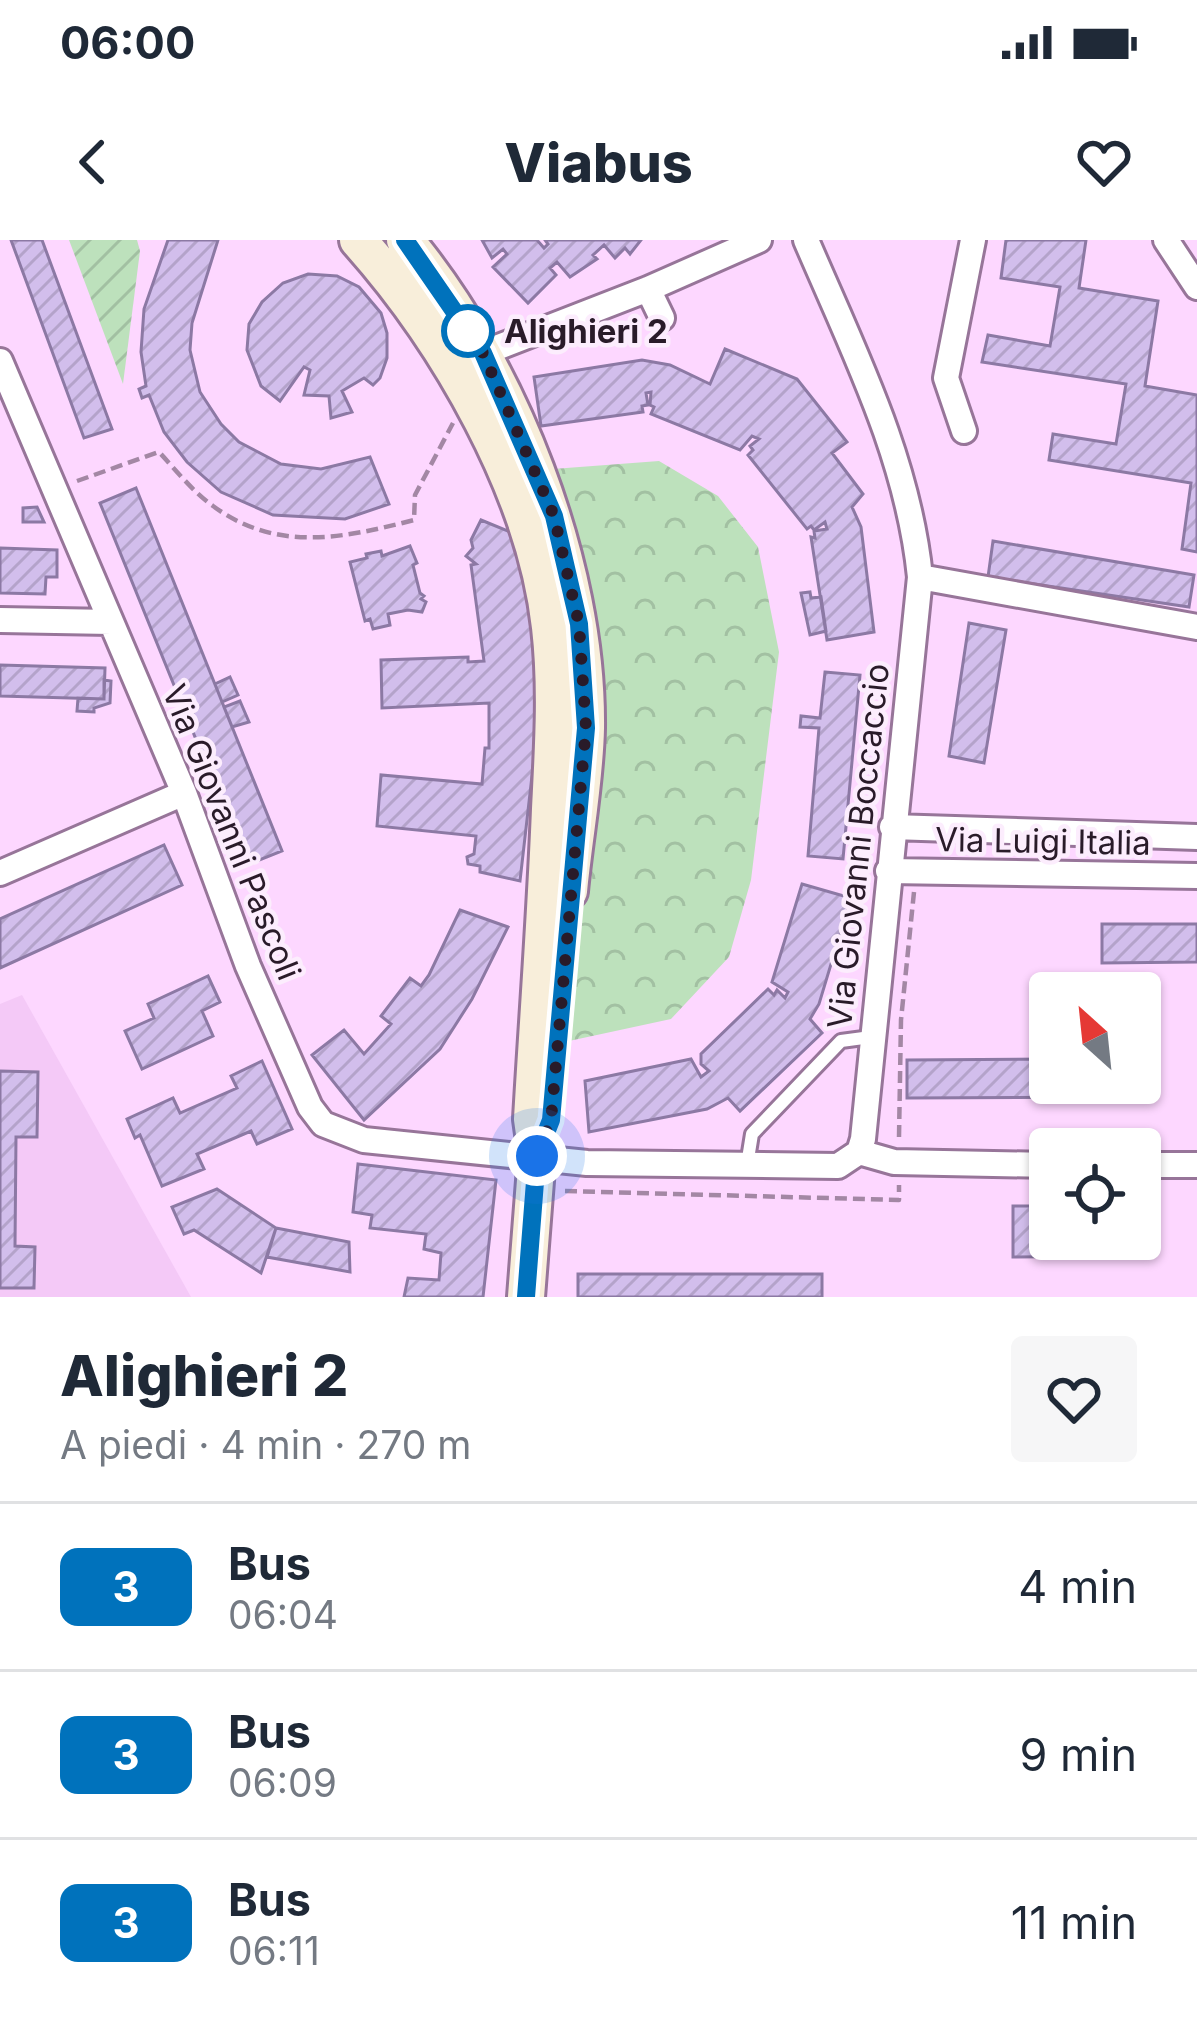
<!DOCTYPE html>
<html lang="it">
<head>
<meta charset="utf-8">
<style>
  :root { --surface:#fff; --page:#f6f6f7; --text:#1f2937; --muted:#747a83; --line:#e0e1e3 }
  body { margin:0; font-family:Inter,sans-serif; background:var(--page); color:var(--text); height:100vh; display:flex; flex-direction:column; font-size:45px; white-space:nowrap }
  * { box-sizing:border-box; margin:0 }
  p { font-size:39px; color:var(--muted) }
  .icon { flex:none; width:66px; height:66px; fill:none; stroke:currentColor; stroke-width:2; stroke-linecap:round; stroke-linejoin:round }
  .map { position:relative; height:1057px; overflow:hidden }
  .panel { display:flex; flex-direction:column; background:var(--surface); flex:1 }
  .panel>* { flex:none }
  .badge { padding:0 24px; border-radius:18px; font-size:42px; line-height:78px }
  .needle { width:78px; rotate:333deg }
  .buttons { position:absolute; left:1029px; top:732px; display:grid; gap:24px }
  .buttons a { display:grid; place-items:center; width:132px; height:132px; border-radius:12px; background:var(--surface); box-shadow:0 3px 9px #0004; font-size:60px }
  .you { position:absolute; width:60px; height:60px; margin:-30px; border:9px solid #fff; border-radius:50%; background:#1a73e8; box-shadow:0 0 0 18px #1a73e833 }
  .map>.badge { position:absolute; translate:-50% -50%; box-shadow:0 0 0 6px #fff }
  .round { display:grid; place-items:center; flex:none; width:126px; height:126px; border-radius:12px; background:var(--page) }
  .summary { display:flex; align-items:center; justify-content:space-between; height:204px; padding:0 60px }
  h1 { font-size:57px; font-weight:800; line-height:90px }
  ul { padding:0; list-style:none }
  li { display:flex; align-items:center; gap:36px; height:168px; padding:0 60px; border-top:3px solid var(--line) }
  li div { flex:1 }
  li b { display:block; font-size:45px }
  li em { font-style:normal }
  li .badge { min-width:132px; font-weight:700; text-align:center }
  .status { display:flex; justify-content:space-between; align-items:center; height:84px; padding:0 60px; background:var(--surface); direction:ltr }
  .status svg { height:33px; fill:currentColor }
  header { display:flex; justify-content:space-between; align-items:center; height:156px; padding:0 60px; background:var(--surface); font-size:54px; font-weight:800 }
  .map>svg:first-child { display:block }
  .built { fill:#f4c9f7 }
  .forest { fill:url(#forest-crowns) }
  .garden { fill:url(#garden-furrows) }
  .building { fill:url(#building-hatch); stroke:#8c79a4; stroke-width:3 }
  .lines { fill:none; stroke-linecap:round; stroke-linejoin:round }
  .lane-casing { stroke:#977599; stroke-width:18 }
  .street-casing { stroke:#977599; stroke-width:30 }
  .secondary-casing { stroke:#977599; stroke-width:42 }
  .path { stroke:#a387a4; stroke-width:4.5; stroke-dasharray:12 6; stroke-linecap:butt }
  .lane { stroke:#fff; stroke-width:12 }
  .street { stroke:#fff; stroke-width:24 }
  .secondary { stroke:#f8eeda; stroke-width:36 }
  .line-casing { stroke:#fff; stroke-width:27 }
  .line { stroke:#0072bc; stroke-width:18 }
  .walk { stroke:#291b29; stroke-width:12; stroke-dasharray:0 21.6 }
  .stop-dot { fill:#fff; stroke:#0072bc; stroke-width:6 }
  .labels { text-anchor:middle; stroke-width:9; stroke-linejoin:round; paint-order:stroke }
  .stop-label { font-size:33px; font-weight:bold; fill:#291b29; stroke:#fcedfd; text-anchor:start }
  .street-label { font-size:33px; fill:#291b29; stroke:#fcedfd }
</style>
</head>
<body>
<div class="status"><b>06:00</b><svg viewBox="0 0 49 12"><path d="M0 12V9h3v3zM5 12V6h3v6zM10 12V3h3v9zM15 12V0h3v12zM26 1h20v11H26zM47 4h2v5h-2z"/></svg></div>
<header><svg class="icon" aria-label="back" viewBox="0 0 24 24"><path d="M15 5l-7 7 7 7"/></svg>Viabus<svg class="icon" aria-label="heart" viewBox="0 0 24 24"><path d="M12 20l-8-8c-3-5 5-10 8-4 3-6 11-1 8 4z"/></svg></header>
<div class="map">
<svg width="1197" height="1057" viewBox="0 0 1197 1057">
  <defs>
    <pattern id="forest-crowns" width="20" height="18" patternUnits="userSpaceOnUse" patternTransform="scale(3)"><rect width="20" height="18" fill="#bde1bc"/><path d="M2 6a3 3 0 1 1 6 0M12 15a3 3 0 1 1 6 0" fill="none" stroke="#a2c0a2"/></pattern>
    <pattern id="garden-furrows" width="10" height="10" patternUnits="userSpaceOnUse" patternTransform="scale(3)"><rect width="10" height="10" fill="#bde1bc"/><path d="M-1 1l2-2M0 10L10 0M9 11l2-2" fill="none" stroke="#a2c0a2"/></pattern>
    <pattern id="building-hatch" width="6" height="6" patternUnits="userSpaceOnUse" patternTransform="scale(3)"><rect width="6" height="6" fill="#d2beec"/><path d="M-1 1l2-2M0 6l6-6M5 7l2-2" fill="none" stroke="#b4a3ca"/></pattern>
  </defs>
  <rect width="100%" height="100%" fill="#fdd7ff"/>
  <path class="built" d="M22,755L191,1057H0V764Z"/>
  <path class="forest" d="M659,221L718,256L758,307L779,412L751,640L729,717L671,779L569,801L580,619L604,433L553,229Z"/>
  <path class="garden" d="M69,0H137L140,11L123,144Z"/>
  <path class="building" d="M11,0H42L112,189L84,198Z
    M168,0H218L192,83L190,110L200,152L221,184L239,202L281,224L321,229L370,217L389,264L345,279L273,275L221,252L187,222L164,192L149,155L142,158L139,149L146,146L141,112L144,69Z
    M482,0H537L544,8L548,4L545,0H641L630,14L625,8L615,18L604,5L593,15L597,19L570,37L557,22L550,28L556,35L528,63L493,27L507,14L503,9L492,18Z
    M1006,0H1086L1079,48L1158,61L1145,146L1197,155V312L1182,309L1191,243L1049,220L1053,194L1116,204L1126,144L982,122L988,95L1050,106L1060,47L1001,38Z
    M308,34L337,36L359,47L381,73L387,93V118L380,138L373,145L364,138L342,151L352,172L331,178L329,156L304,155L310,130L304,127L280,161L261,146L247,110L249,84L262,62L283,43Z
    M725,109L797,139L847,202L832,213L863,254L852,267L861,287L874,392L827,400L811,297L815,298L814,291L827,289L825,282L814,290L811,286L807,289L748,215L753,210L750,206L759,199L752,196L740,210L651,174L654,167L650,165L651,152L646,153L648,165L642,166L643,172L541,186L534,137L642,120L670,125L710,144Z
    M136,248L282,611L247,625L100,263Z
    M37,267L44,282H23V268Z
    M481,280L515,294L536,404L537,492L520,641L480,632V626L468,624L467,617L474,614L476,596L377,586L381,535L482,544L485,508H489V463L382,468L381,420L468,417V422L484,421L471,325L476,324L466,316L473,308L471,300Z
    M993,301L1194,335L1189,367L988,337Z
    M410,306L417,323L413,325L420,353L424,356L421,359L426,362L422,372L408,370L388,374L390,385L373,389L370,379L365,381L350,322L367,318L366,314L381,311L382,316Z
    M0,308L57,310V337H46L45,354L0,353Z
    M810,352L811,358L821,357L826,391L810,395L801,353Z
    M969,383L1006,390L984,523L949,516Z
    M0,425L105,428L104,459L0,456Z
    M825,432L860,435L843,619L808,616L819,488L800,487L801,476L820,478Z
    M230,437L238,455L222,462L215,444Z
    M104,440L111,441L110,463L94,468V472L77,471L78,458L104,459Z
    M240,461L249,482L232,487L224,467Z
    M164,605L182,645L0,728V679Z
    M802,644L851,658L819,764L810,779L822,793L740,871L728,858L707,869L589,892L585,841L691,819L701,837L709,831L701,824V814L768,749L774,755L777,750L785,758L788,752L772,742Z
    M460,670L508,687L472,759L440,809L364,880L312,815L344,790L364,814L391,784L381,776L410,738L421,746L429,735Z
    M1102,684H1197V722L1102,723Z
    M208,736L220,762L202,771L213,796L142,829L125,791L154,778L148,764Z
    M1050,819V843H1105V857L907,858V820Z
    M262,821L292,889L257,904L251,891L197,914L204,929L162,946L140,895L135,898L127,879L173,858L180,873L237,848L231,836Z
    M0,831L38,832L37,897H16L15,1006L35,1007L34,1048H0Z
    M358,924L496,940L483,1057H404L408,1038L439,1040L441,1013L424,1009L426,994L370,988L372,975L353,972Z
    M217,949L276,988L261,1033L194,990L184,994L172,967Z
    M1013,966H1050V999H1130L1131,1016L1013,1017Z
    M276,988L349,1002L350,1032L267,1017Z
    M578,1034H822V1057H578Z"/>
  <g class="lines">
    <g class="lane-casing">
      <path id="lane" d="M747,925L752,894L841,801L871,797"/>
    </g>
    <g class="street-casing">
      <path id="street" d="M1166,0L1197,47
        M648,49L662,78
        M483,113L648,49L759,0
        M0,121L184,553L248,726L310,867L323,884L364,900L587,923L838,926L859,912L863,899L920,337C908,217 853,110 806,0
        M964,191L946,138L973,0
        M920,337L1197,387
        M0,380L111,382
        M892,587L1197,597
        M888,631L1197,636
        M0,633L184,553
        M859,912L894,922L1050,925
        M1140,925H1197"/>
    </g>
    <g class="secondary-casing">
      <path id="secondary" d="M358,0C448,101 535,251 550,387C557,447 553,509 550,569C546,673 538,776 532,879L537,915L526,1057
        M405,0C510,126 588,324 586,488C585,542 574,597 569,651"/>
    </g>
    <path class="path" d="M77,241L159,212C176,230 193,252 213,266C277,313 344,298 414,280L415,255L453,183
      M899,897L901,780L914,652
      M565,951L899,960V945"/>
    <use href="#lane" class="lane"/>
    <use href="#street" class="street"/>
    <use href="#secondary" class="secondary"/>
  </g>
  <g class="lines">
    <g class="line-casing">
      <path id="line" d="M405,0L483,113L554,276L579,384L586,488L551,880L537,916L526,1057"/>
    </g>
    <use href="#line" class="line"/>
    <path class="walk" d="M468,91L463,84L483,113L554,276L579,384L586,488L551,880L537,916"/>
  </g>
  <circle class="stop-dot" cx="468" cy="91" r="24"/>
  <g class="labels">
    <g class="stop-label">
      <text x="504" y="103">Alighieri 2</text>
    </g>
    <g class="street-label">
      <text transform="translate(232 592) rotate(68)" y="12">Via Giovanni Pascoli</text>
      <text transform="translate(1043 601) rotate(1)" y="12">Via Luigi Italia</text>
      <text transform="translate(858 606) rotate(-84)" y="12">Via Giovanni Boccaccio</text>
    </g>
  </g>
</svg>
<div class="buttons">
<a><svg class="needle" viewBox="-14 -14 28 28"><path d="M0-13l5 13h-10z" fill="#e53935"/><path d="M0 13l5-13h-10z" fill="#747a83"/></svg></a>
<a><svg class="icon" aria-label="locate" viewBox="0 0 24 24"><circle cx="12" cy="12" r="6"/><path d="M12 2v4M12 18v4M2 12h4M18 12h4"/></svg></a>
</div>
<div class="you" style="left:537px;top:916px"></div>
</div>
<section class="panel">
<div class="summary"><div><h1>Alighieri 2</h1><p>A piedi · 4 min · 270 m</p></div><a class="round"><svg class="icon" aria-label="heart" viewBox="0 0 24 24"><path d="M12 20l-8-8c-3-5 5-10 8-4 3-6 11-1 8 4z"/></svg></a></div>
<ul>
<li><span class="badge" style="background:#0072bc;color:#fff">3</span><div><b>Bus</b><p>06:04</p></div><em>4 min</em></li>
<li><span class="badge" style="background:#0072bc;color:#fff">3</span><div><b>Bus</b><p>06:09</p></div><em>9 min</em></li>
<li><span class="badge" style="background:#0072bc;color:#fff">3</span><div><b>Bus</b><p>06:11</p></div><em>11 min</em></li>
</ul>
</section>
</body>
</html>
